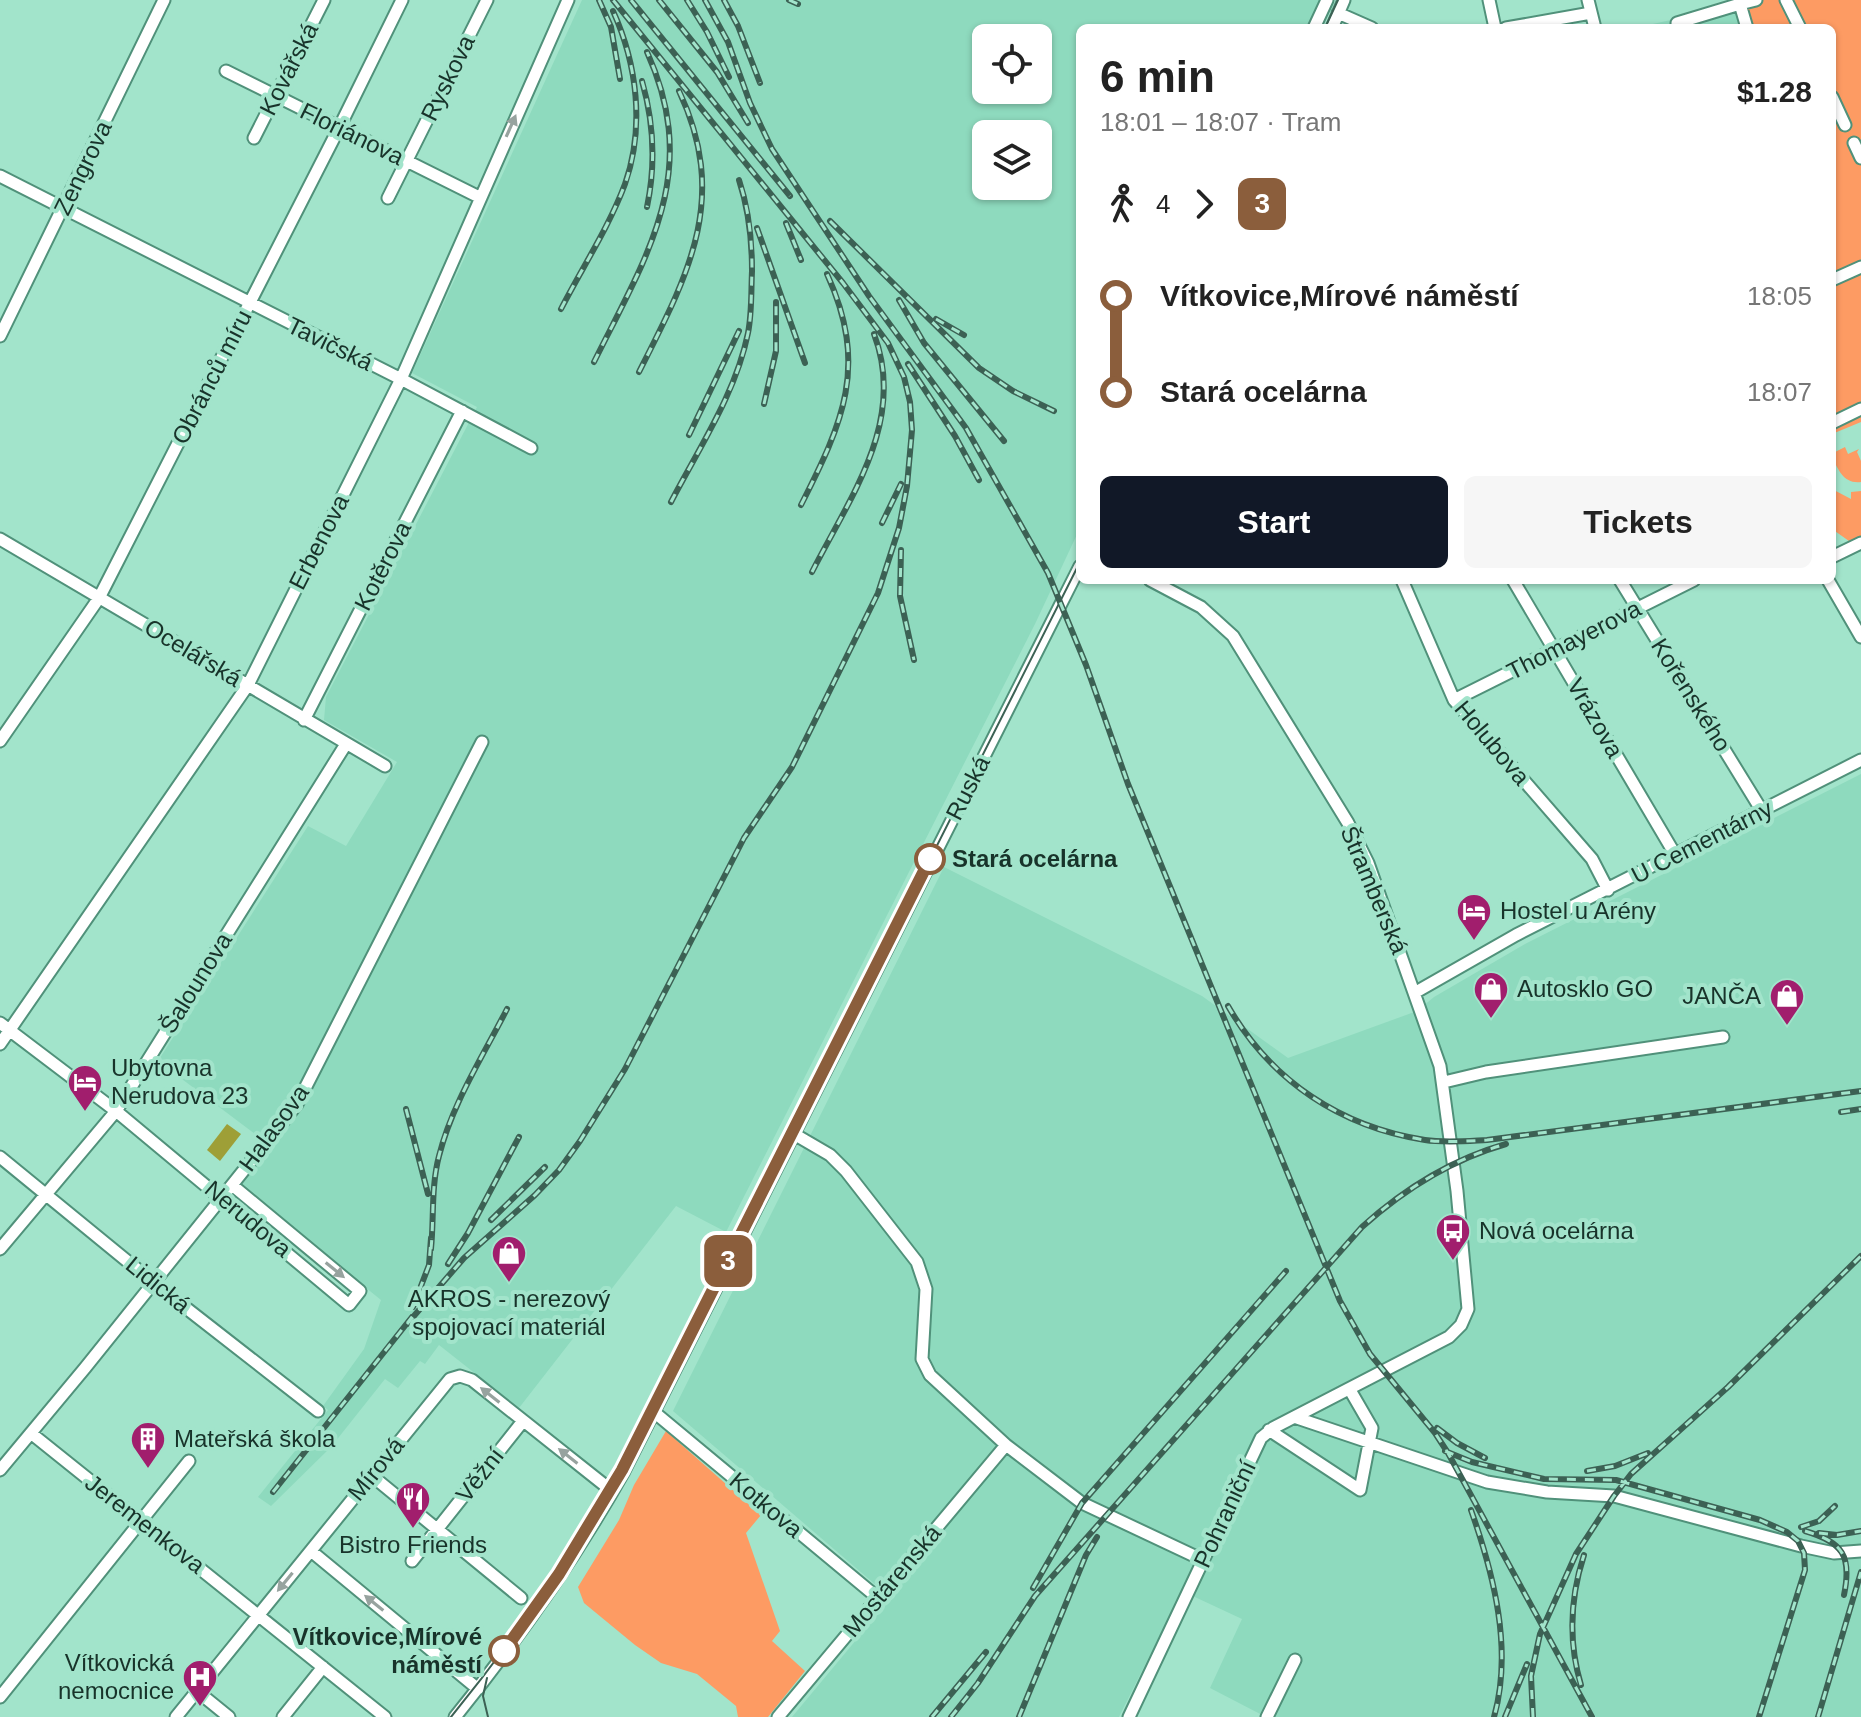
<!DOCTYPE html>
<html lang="en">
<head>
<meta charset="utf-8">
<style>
  :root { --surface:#fff; --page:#f6f6f6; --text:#222; --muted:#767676; --accent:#111827 }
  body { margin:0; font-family:Helvetica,sans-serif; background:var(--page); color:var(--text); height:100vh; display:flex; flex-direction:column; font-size:30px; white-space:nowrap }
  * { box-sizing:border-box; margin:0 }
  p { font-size:26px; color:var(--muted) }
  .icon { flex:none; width:44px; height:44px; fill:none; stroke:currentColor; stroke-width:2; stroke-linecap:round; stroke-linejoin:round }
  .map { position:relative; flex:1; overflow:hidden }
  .side { position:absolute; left:1076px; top:24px; width:760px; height:560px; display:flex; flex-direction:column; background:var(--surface); border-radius:12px; box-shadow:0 2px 6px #0004 }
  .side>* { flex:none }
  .badge { padding:0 16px; border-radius:12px; font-size:28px; line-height:52px }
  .fabs { position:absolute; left:972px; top:24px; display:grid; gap:16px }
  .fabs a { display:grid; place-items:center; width:80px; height:80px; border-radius:12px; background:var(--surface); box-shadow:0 2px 6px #0004; font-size:40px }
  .map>.badge { position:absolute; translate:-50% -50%; box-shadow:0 0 0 4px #fff }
  .legs { display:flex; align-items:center; gap:12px; height:88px; padding:0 24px; font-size:26px }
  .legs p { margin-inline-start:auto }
  .summary { display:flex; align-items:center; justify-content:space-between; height:136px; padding:0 24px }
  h1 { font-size:44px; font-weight:700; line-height:60px }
  .primary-button { display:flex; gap:16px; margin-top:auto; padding:16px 24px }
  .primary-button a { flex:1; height:92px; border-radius:12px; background:var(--accent); color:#fff; font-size:32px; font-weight:700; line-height:92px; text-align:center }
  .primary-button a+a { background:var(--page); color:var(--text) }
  ul { padding:0 24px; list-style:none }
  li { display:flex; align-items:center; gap:28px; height:96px; font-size:30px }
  li i { display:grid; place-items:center; width:12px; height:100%; margin:0 10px; background:currentColor }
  li i::after { content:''; width:20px; height:20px; margin:-10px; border:6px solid; border-radius:50%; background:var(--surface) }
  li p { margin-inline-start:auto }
  li:first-child i { background:linear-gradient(#0000 50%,currentColor 0) }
  li:last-child i { background:linear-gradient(currentColor 50%,#0000 0) }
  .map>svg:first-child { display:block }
  .built { fill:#8edabe; fill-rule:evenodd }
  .green { fill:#fd9b63 }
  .water { fill:#9e9f37 }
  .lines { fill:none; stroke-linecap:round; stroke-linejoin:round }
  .minor-casing { stroke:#50917a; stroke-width:15 }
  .minor { stroke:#fff; stroke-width:11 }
  .tram { stroke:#3c6154; stroke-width:2 }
  .rail-casing { stroke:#3c6154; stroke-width:6 }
  .rail { stroke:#a2e4cb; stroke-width:3; stroke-dasharray:9; stroke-linecap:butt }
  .oneway { fill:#97a39f }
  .line-1-casing { stroke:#fff; stroke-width:18 }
  .line-1 { stroke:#8b5e3c; stroke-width:12 }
  .stop-1-dot { fill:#fff; stroke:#8b5e3c; stroke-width:4 }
  .labels { text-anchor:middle; stroke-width:8; stroke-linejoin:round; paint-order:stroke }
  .street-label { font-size:24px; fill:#18332a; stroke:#a2e4cb }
  .stop-label { font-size:24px; font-weight:bold; fill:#18332a; stroke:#a2e4cb; text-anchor:start }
  .poi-label { font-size:24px; fill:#18332a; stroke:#a2e4cb; text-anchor:start }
</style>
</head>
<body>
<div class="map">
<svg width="1861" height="1717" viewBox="0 0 1861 1717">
  <rect width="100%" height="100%" fill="#a2e4cb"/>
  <path class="built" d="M582,0H1320L1307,28H1080V528L1035,624L726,1232L676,1206L519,1408L439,1345L425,1364L420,1361L398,1388L385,1379L331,1447L271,1506L258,1497L328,1410L323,1406L364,1349L381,1300L239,1185L271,1146L158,1061L308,826L346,846L397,762L324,720L326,697L477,407L412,373ZM986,38H1038V90H986ZM986,134H1038V186H986Z
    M1760,0L1799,28H1635Z
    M1861,774V1717H1266L1210,1688L1242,1619L1182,1591L1119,1717H792L891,1598L673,1411L944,867L1202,996L1288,1058L1417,1011L1434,997L1525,944Z"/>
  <path class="green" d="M1737,0H1861V422L1832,434V28H1742Z
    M1845,447L1848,454L1859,449L1857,452L1861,461V482C1844,484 1839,471 1832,457L1835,452Z
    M1832,489L1851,499V492L1861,491V536L1849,541L1832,529Z
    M666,1431L761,1515L746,1533L780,1631L772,1641L805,1671L768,1717H738L736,1706L697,1674L661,1663L635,1645L584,1603L578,1587L619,1520L634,1485Z"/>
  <path class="water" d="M227,1124L241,1134L220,1161L207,1150Z"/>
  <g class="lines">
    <g class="minor-casing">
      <path id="minor" d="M1489,0L1495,28
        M1588,0L1595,28
        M1786,0L1800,28
        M1338,13L1372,28
        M1314,28L1327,0
        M1332,28L1344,0
        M1506,28L1591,13
        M1678,28L1677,23L1740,4
        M1747,28L1740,4L1756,0
        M226,71L479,197
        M1832,97L1845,125
        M254,138L324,0
        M1854,143L1861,158
        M0,176L401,379L531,448
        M388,198L487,0
        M1832,280L1861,267
        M0,336L164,0
        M1832,423L1861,409
        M0,539L385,766
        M1832,557L1861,543
        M1402,580L1454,700L1592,859L1608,890
        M1513,580L1676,856
        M1620,580L1762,811
        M1828,580L1861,637
        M1454,700L1694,580
        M304,720L462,411
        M0,741L99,598L339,128L402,0
        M1416,992L1516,935L1861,760
        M0,1023L116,1111L349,1305L360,1291L232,1185
        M0,1044L248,685L401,379L568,0
        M1444,1082L1486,1072L1723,1037
        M794,1134L830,1155L846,1171L917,1262L926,1289L922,1359L930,1375L1006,1445
        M0,1157L154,1283L318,1411
        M0,1249L116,1111L346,744
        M654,1412L878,1598
        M1294,1417L1487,1482L1547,1492L1614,1496L1801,1546L1834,1553L1861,1551
        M1269,1430L1360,1490L1372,1428L1350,1390
        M32,1434L385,1717
        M0,1470L85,1368L297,1104L482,742
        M371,1475L521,1598
        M311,1551L478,1689
        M412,1561L523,1421
        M197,1691L229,1717
        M0,1697L189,1461
        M176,1717L450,1379L460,1376L472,1380L612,1491
        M283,1717L323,1667
        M455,1717C518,1639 575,1559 624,1471L1080,566
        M778,1717L1006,1445L1082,1503L1203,1560
        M1129,1717L1261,1438L1273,1428L1449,1337L1461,1325L1468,1309L1457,1191L1440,1066L1368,863L1348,823L1233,636L1201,607L1150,580
        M1267,1717L1295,1660"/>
    </g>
    <use href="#minor" class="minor"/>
    <path class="tram" d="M1325,28L1338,0
      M487,1678L483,1696L488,1717
      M451,1717C515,1638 572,1558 622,1470L1080,562"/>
    <g class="rail-casing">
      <path id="rail" d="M599,0L611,27L620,79
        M631,0L790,196
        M659,0L717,72L748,123
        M687,0L707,32L729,77
        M705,0L728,42L750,103L772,149L869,296L966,428L1048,573L1086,665L1128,784L1340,1301L1370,1354L1435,1433L1448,1453L1592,1717
        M724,0L738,26L760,83
        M789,0L798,4
        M642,81C654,123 656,164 647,207
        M830,221L979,368L1013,391L1054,411
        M786,223L801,260
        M757,228L805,363
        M899,300L924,343L1004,441
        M561,309C582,268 609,227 625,184C645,127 637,64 613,11
        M936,319L964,335
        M594,362C647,255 702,173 647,52
        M908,364L955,436L979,480
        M639,372C688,275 730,199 679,91
        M764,404L776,351V302
        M689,435L739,331
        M671,502C699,448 736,393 748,333C752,313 751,292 752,271C752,239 749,210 739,180
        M801,505C843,422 869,366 827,274
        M882,523L901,484
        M901,550L900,596L914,660
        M812,572C850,497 907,421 874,334
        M1228,1006C1271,1081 1341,1127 1425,1140C1445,1143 1467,1141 1487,1140L1861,1091
        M406,1109L428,1194
        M1841,1112L1861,1109
        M491,1220L545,1167
        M431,1249C434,1219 431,1186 439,1156C452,1104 483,1056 507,1009
        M448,1264L468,1233L519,1137
        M413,1307L429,1265L431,1238
        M407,1324L464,1258L535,1195L559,1170L580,1141L625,1069L744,838L792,767L878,593L899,528L907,486L912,430L910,402L904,377L888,343L843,283L613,0
        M1437,1428L1457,1443L1485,1458
        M1445,1451L1472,1462L1544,1479L1616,1480L1760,1520L1787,1532L1798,1541L1804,1553L1805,1570L1759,1717
        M1587,1471L1615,1466L1648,1453
        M273,1492L412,1317
        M1471,1510C1494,1575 1513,1650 1494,1717
        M1801,1527L1819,1521L1835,1506
        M1805,1531C1843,1542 1852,1556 1844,1595
        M1819,1533L1837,1535L1861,1531
        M1033,1588L1082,1503L1286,1271
        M1581,1685C1568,1641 1570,1598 1584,1555
        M932,1717L986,1652
        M951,1717L978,1683L1035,1596L1362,1227C1403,1190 1453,1159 1506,1144
        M1019,1717L1086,1555L1097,1537
        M1505,1717L1527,1664
        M1533,1717L1531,1676L1540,1634L1576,1554L1614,1496L1631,1474L1728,1387L1861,1256
        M1818,1717L1861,1572"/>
    </g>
    <use href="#rail" class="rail"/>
  </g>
  <defs><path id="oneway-solid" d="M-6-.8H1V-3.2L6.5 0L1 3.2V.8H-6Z" transform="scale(2)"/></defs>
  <g class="oneway">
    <use href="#oneway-solid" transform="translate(511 126) rotate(-66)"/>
    <use href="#oneway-solid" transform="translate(335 1270) rotate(39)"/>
    <use href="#oneway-solid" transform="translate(490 1395) rotate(-142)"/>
    <use href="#oneway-solid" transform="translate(568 1456) rotate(-142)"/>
    <use href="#oneway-solid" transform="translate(285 1582) rotate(129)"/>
    <use href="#oneway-solid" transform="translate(374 1603) rotate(-141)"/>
  </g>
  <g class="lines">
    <g class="line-1-casing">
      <path id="line-1" d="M504,1651L559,1574L622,1470L930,859"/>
    </g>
    <use href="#line-1" class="line-1"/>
  </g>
  <defs>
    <g id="hotel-pin" transform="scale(1.8)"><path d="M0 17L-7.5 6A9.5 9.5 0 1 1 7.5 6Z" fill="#a11e6d" stroke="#a2e4cb"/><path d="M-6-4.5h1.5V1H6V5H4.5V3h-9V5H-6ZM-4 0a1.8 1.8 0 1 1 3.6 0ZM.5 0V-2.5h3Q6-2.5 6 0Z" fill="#fff"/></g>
    <g id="shop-pin" transform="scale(1.8)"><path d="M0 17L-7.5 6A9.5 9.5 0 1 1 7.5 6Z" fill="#a11e6d" stroke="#a2e4cb"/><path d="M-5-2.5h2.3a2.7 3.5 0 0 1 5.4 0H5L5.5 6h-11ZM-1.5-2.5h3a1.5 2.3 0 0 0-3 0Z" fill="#fff"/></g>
    <g id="bus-pin" transform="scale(1.8)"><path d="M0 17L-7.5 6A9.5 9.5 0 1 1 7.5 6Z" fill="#a11e6d" stroke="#a2e4cb"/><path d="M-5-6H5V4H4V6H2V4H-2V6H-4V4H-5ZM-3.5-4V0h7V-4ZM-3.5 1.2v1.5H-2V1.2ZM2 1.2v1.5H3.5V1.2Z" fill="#fff"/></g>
    <g id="building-pin" transform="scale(1.8)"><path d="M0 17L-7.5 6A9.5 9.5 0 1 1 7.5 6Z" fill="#a11e6d" stroke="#a2e4cb"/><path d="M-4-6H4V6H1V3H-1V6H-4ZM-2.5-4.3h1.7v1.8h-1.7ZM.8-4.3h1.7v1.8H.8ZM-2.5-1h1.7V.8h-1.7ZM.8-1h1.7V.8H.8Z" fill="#fff"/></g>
    <g id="restaurant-pin" transform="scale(1.8)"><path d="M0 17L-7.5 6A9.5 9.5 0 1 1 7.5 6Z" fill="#a11e6d" stroke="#a2e4cb"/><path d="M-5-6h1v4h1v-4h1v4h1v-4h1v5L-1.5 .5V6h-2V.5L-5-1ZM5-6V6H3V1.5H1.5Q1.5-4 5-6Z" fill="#fff"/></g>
    <g id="hospital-pin" transform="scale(1.8)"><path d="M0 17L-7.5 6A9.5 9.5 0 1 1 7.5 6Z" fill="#a11e6d" stroke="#a2e4cb"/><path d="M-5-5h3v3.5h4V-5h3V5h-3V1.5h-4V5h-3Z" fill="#fff"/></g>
  </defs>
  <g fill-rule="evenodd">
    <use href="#hotel-pin" x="1474" y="911"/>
    <use href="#shop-pin" x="1491" y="989"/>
    <use href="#shop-pin" x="1787" y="996"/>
    <use href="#hotel-pin" x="85" y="1082"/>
    <use href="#bus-pin" x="1453" y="1231"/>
    <use href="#shop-pin" x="509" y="1253"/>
    <use href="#building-pin" x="148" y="1439"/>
    <use href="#restaurant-pin" x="413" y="1499"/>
    <use href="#hospital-pin" x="200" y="1677"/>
  </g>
  <g class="stop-1-dot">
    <circle cx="930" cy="859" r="14"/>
    <circle cx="504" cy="1651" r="14"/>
  </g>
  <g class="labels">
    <g class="street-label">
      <text transform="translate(289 69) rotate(-63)" y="8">Kovářská</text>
      <text transform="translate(448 78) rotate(-64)" y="8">Ryskova</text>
      <text transform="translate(352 134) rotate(26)" y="8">Floriánova</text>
      <text transform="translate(83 168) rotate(-64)" y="8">Zengrova</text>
      <text transform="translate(330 344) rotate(26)" y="8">Tavičská</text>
      <text transform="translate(212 377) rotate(-63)" y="8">Obránců míru</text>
      <text transform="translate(319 542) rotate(-63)" y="8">Erbenova</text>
      <text transform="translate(383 566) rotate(-63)" y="8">Kotěrova</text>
      <text transform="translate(1574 640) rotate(-27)" y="8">Thomayerova</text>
      <text transform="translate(193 653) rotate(31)" y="8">Ocelářská</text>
      <text transform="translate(1691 695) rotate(58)" y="8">Kořenského</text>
      <text transform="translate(1595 718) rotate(60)" y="8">Vrázova</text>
      <text transform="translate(1492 743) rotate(50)" y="8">Holubova</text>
      <text transform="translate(968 788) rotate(-63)" y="8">Ruská</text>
      <text transform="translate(1702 842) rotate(-27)" y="8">U Cementárny</text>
      <text transform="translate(1374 890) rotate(67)" y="8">Štramberská</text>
      <text transform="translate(196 983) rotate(-58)" y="8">Šalounova</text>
      <text transform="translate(274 1128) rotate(-54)" y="8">Halasova</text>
      <text transform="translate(248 1219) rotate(40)" y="8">Nerudova</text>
      <text transform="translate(158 1285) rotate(39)" y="8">Lidická</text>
      <text transform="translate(376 1469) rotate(-51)" y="8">Mírová</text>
      <text transform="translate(480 1475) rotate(-52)" y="8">Věžní</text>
      <text transform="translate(766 1505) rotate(40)" y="8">Kotkova</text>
      <text transform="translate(1225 1514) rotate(-65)" y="8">Pohraniční</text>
      <text transform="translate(145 1524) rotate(38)" y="8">Jeremenkova</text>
      <text transform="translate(892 1581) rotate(-50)" y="8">Mostárenská</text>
    </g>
    <g class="stop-label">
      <text x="952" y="867">Stará ocelárna</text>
      <text x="482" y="1645" text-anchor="end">Vítkovice,Mírové<tspan x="482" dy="28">náměstí</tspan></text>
    </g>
    <g class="poi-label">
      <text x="1500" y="919">Hostel u Arény</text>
      <text x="1517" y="997">Autosklo GO</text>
      <text x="1761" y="1004" text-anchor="end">JANČA</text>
      <text x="111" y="1076">Ubytovna<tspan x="111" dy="28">Nerudova 23</tspan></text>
      <text x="1479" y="1239">Nová ocelárna</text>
      <text x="509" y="1307" text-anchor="middle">AKROS - nerezový<tspan x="509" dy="28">spojovací materiál</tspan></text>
      <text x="174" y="1447">Mateřská škola</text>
      <text x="413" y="1553" text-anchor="middle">Bistro Friends</text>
      <text x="174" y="1671" text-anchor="end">Vítkovická<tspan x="174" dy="28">nemocnice</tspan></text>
    </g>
  </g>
</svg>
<div class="fabs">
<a><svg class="icon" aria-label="locate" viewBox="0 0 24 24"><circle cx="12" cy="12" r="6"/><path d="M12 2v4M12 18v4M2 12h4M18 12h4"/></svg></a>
<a><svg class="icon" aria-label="layers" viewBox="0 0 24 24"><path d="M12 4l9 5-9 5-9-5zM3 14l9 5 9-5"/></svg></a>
</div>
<b class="badge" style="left:728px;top:1261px;background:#8b5e3c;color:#fff">3</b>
<section class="side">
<div class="summary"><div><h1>6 min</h1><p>18:01 – 18:07 · Tram</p></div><b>$1.28</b></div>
<div class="legs"><svg class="icon" aria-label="walk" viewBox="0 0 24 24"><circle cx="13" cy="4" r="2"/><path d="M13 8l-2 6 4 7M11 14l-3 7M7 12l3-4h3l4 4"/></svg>4<svg class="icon" aria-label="forward" viewBox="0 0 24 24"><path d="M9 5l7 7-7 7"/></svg><b class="badge" style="background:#8b5e3c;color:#fff">3</b></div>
<ul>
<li><i style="color:#8b5e3c"></i><b>Vítkovice,Mírové náměstí</b><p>18:05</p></li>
<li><i style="color:#8b5e3c"></i><b>Stará ocelárna</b><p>18:07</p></li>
</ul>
<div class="primary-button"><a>Start</a><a>Tickets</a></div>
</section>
</div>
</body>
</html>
